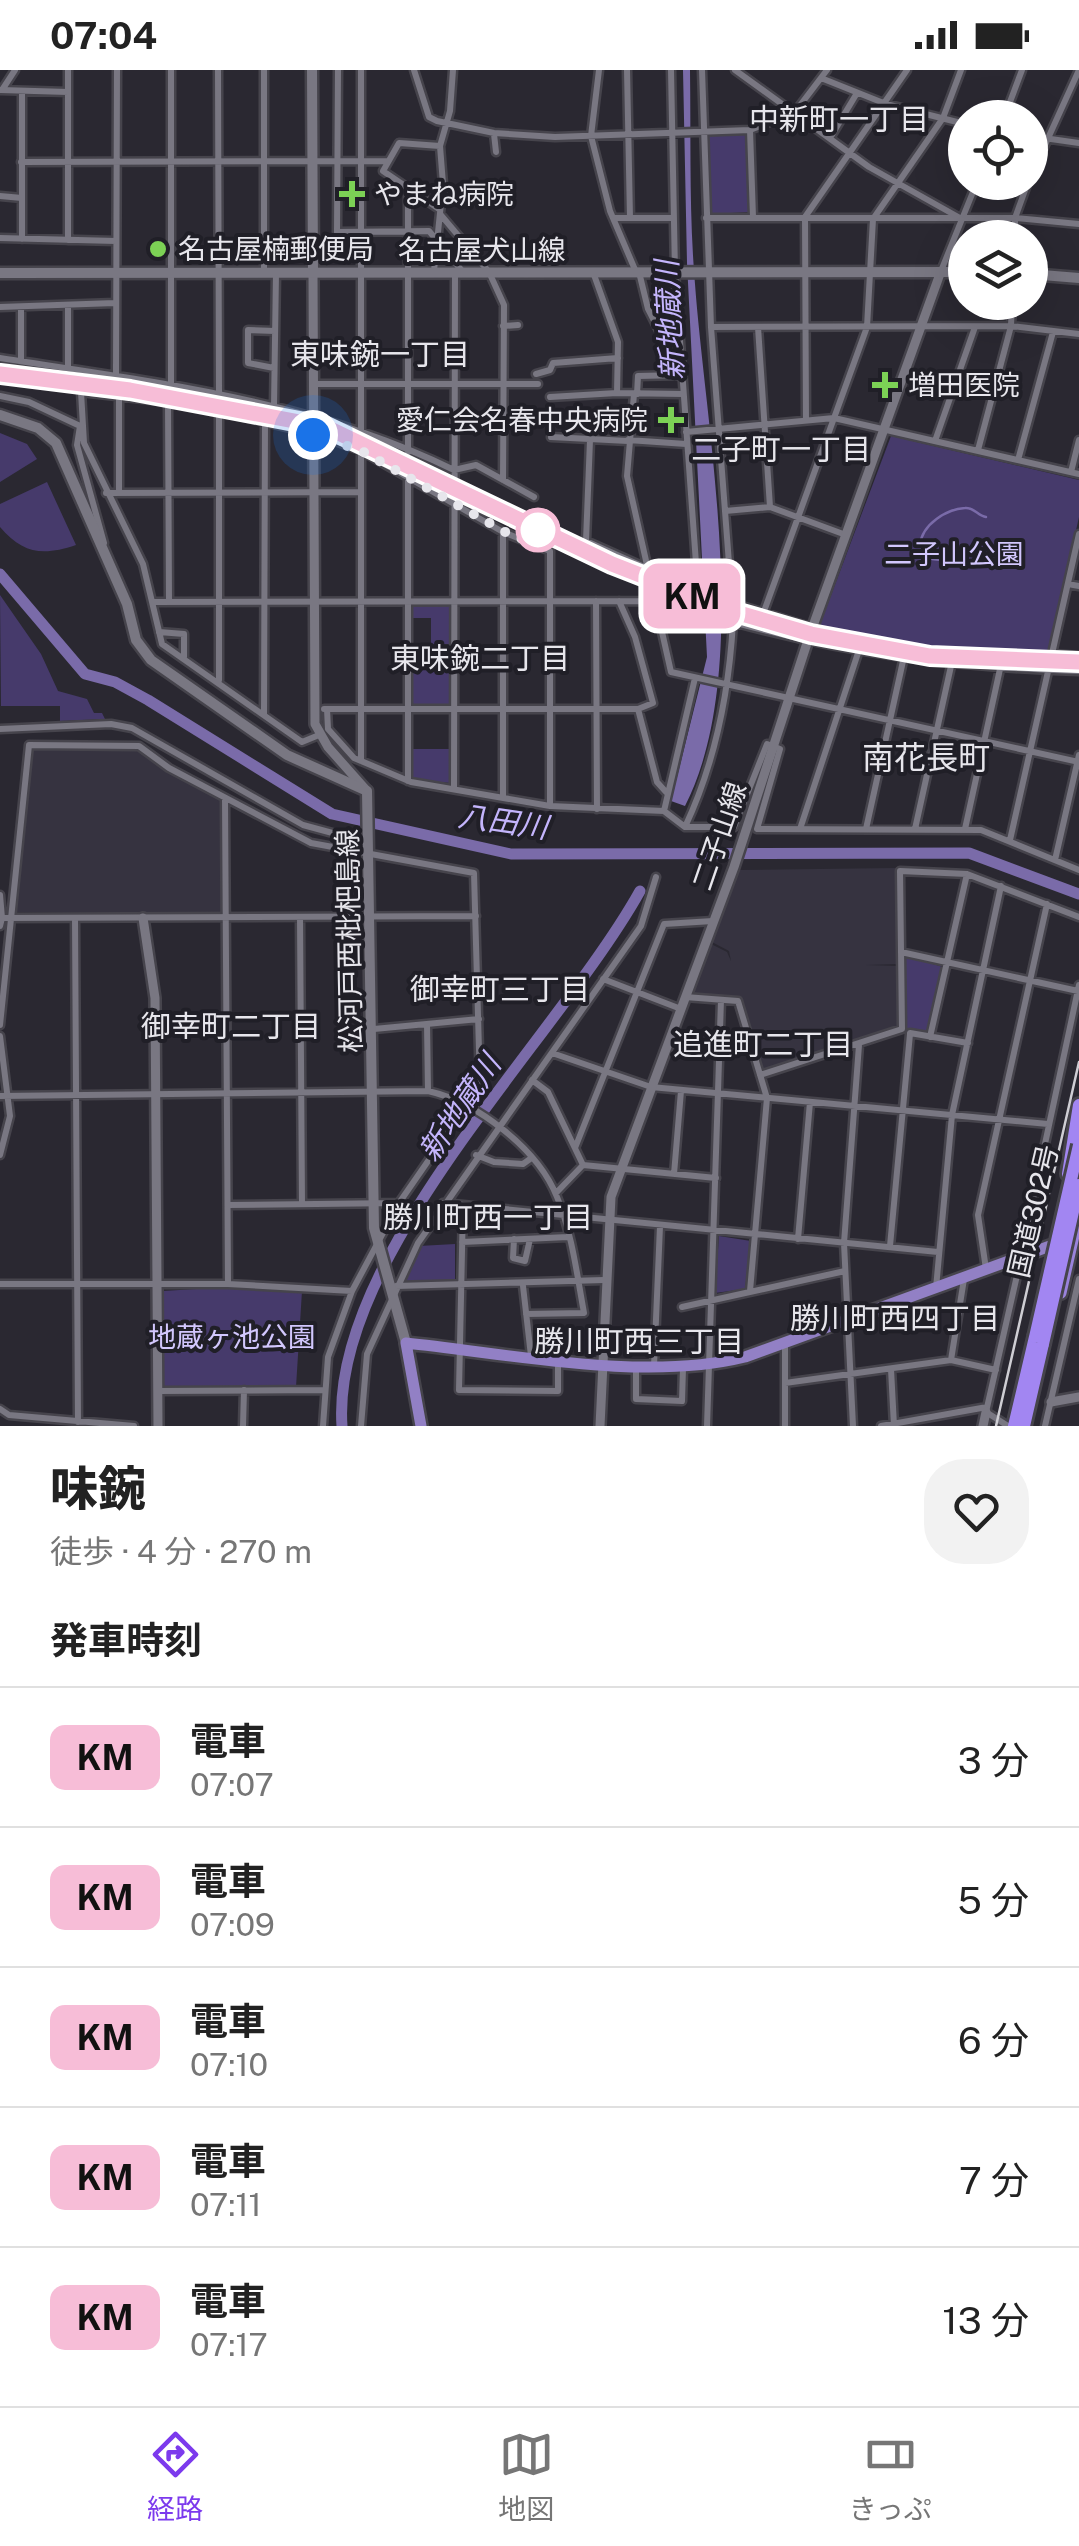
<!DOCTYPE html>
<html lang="ja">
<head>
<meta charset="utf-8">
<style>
  :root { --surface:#fff; --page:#f2f2f2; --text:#222; --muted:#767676; --line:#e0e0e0; --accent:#7c3aed }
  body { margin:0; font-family:"Public Sans","Noto Sans JP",sans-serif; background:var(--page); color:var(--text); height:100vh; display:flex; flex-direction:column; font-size:38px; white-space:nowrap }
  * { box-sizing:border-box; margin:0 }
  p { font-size:32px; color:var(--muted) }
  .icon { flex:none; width:55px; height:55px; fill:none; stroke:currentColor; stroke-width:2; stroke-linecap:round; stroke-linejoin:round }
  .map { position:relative; height:1356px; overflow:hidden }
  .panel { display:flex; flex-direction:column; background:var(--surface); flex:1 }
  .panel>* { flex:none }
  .badge { padding:0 20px; border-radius:15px; font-size:35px; line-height:65px }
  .tools { position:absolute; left:948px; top:30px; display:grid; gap:20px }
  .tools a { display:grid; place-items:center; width:100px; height:100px; border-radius:50%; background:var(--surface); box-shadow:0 10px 40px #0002; font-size:50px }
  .you { position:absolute; width:50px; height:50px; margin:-25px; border:8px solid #fff; border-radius:50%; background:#1a73e8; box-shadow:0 0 0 15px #1a73e833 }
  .map>.badge { position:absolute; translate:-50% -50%; box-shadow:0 0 0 5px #fff }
  h2 { padding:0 50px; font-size:38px; line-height:90px }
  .round { display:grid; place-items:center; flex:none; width:105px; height:105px; border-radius:40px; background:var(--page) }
  .overview { display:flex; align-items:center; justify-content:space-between; height:170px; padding:0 50px }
  h1 { font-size:48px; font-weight:800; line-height:75px }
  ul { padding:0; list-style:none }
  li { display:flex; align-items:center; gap:30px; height:140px; padding:0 50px; border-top:2px solid var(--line) }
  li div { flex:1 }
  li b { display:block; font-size:38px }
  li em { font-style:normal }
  li .badge { min-width:110px; font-weight:700; text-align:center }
  .status { display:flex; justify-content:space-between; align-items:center; height:70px; padding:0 50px; background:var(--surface); direction:ltr }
  .status svg { height:28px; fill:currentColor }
  .dock { display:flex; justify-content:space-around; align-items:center; height:140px; border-top:2px solid var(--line); background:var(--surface); font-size:28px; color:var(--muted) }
  .dock a { display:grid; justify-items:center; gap:5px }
  .dock .selected { color:var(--accent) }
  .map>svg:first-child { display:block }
  .built { fill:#363340 }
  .green { fill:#463a6b }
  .water { fill:#7a6ba9 }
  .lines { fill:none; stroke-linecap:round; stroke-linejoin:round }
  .stream { stroke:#7a6ba9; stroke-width:2.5 }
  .river { stroke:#7a6ba9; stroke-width:11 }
  .minor-casing { stroke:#46444c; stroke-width:11 }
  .tertiary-casing { stroke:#46444c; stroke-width:14 }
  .secondary-casing { stroke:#46444c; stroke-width:15 }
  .primary-casing { stroke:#46444c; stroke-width:16 }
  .trunk-casing { stroke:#46444c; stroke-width:16 }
  .motorway-casing { stroke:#46444c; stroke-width:18 }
  .minor { stroke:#797782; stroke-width:6 }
  .tertiary { stroke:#797782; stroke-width:9 }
  .secondary { stroke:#797782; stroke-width:10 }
  .primary { stroke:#9280c5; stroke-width:11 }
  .trunk { stroke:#9a83dc; stroke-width:11 }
  .motorway { stroke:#a286f2; stroke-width:12 }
  .rail { stroke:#cfced4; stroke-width:2.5 }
  .motorway-bridge-casing { stroke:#46444c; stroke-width:18; stroke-linecap:butt }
  .motorway-bridge { stroke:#a286f2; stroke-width:12 }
  .line-casing { stroke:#fff; stroke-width:22 }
  .line { stroke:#f7bdd7; stroke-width:15 }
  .walk { stroke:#e7e6ec; stroke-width:10; stroke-dasharray:0 18 }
  .poi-dot { fill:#7cd155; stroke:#201f27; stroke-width:4 }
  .stop-dot { fill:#fff; stroke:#f7bdd7; stroke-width:5 }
  .labels { text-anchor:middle; stroke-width:8; stroke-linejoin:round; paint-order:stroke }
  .poi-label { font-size:28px; fill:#e7e6ec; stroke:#201f27; text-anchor:start }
  .street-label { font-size:28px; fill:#e7e6ec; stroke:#201f27 }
  .park-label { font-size:28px; fill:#d2c7fd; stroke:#201f27 }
  .neighbourhood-label { font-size:30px; fill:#e7e6ec; stroke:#201f27 }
  .water-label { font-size:30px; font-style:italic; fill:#c4b5fc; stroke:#201f27 }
  .quarter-label { font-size:32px; fill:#e7e6ec; stroke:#201f27 }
</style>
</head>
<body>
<div class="status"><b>07:04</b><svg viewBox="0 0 49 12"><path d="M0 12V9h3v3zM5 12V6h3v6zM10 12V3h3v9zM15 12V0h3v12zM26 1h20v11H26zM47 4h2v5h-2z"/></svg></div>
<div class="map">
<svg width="1079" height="1356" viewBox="0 0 1079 1356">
  <rect width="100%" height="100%" fill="#2a2831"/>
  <path class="built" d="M108,676L138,679L222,731L221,843L13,842L31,680Z
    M896,798L898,894L866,895L899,896L897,957L837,980L761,999L740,928L695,925L692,921L711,874L727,882L731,891L729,881L712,872L738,800Z"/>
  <path class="green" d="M746,63L750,142L711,144L707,64Z
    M0,363L27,374L37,389L0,412Z
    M891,366L1079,410V447L1047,590L933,584L816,565Z
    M47,412L76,475C43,486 23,484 0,457V434Z
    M0,525L41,584L58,621L87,629L94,643H102L105,649L60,651V636H1Z
    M413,534H451L452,574H431V548H410Z
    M412,596L450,597L451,636L411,637Z
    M411,679H452L451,713L413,710Z
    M906,886L943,897L926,963L905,958Z
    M719,1166L751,1171L745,1219L715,1223Z
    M455,1174V1213H401L419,1176Z
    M229,1217L302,1221L296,1317L163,1316V1221Z"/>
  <path class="water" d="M683,0H690C691,71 689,143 695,214C706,363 754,601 685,736L671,731L707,587L687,193Z"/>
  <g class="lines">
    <path class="stream" d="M959,492L932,489L920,475C922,454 947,439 965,438C974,437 978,446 986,447"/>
    <path class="river" d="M0,504L85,604L115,612L148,630L332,744L511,784L969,783L1079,824
      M342,1356C330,1185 558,968 640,821"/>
    <g class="minor-casing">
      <path id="minor" d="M68,0V170
        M171,0V313
        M218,0L219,322
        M264,0V203
        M338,0L337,162L429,161L463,202
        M361,0V364
        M414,0L429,47L437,51L494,63L555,67L750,60L795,42L827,0
        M599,0L591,66L610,141L636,202
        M627,0L630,148
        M702,0L711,257L732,533L813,558
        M735,0L869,97L960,148
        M821,8L886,34L965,54
        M1,20L68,22
        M2,20L15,0
        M22,24V169
        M1004,48L1022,0
        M750,60L753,147
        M494,64L496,82
        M1030,66L1079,73
        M830,68L857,23
        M21,92L388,91
        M1030,108L1079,0
        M0,126L22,128
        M439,139L383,101L399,73L440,76
        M440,144L489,202L504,235L503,410
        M613,148H673
        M706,148H1015L1079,154
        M0,168L116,171
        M1015,168V148L1028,112
        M434,201L443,114L440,76L450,41L453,0
        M941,201L977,112
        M593,202L618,272L617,323L683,324
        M639,202L648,239L675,292L680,294
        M68,235V297
        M0,237L115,233
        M21,237V291
        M503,256L518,255
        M711,257L1011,256L1079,264
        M758,257L770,437L846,465
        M0,288C154,312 312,330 454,400L476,395L534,427
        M274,298L248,293V260L275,261
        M116,303L117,0
        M536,304L550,300L553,293L618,288
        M314,314H538
        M634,324L627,406L671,602L1079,692
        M637,324L638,306L681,305
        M0,326L29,332L80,356L77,375L104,473
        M550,327L617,323
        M168,331L169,531
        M274,336L276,203
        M219,340V610
        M806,350L805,147L907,0
        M686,362L834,348L1079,404
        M551,367L628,371
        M590,370L586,471L698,521L675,202L671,0
        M628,370L686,374
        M935,371L975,257
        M978,380L1011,256L1012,232
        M408,382V118
        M1018,390L1053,262
        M1071,402L1079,370
        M106,423L361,422
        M119,423V325
        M725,441L770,437
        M503,462V725
        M1068,514L1079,516
        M698,521L732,533
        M596,531L597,739
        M619,531L635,567L653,633L638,639L657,712L666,722
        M153,532L655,531
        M763,544L867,257L873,149L943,48L961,0
        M159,562L184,564V587
        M1052,584L1079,586
        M324,639H638
        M327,639L328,659L354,688L411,712L550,736L664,741L695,608
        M264,644L265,350
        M0,659L111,654L132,658L303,755L351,768
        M319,665L302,672L162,574L143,494L84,373L81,322L195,335L319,365L360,380L503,462L550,481V736
        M361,691V384
        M408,711V407
        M454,718L455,203
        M225,728L228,1214
        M664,741L685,757H734L767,674L780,679L757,759L981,760L1079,800
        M685,757C715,693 729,622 733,552C852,585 956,597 1079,601
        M800,759L858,583
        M866,759L903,591
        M915,759L951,596
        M965,759L1000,599
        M1010,770L1079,464
        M1055,790L1079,685
        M0,825L2,848
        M300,847L302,1133
        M75,848L78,1352
        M0,856L2,848L476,846
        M901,882L1078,921
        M603,909L681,939
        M685,927L738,931L767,1028L750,1221
        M427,954L428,1021
        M0,955L29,675L139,676L169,698L311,773L474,803L480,1016L399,1133L352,1221L328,1287L323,1356
        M374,959L479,949
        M910,963L968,973
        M0,966L10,1046L0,1085
        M930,967L967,804
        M552,983L651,1017L1048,1054
        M760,1005L902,959L900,801L967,804L1079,847
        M532,1010L548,1022L583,1095L556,1123
        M0,1026L428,1021C477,1032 538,1079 557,1127C572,1163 577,1205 584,1243L526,1244
        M575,1078L664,854L713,851
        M476,1085L494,1092L523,1094L530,1089
        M583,1095L716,1108
        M674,1104L681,1021
        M443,1133L938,1182
        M228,1135L399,1133
        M463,1135L459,1320L558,1321V1291
        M514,1169L513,1188L525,1191L530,1169
        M798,1169L810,1032
        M462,1172L568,1167
        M890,1176L910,964
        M1021,1186L1079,915
        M986,1199L978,1145L1047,834
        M964,1209L951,1290L996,1300
        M0,1214H228L352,1221
        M396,1216L604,1210
        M523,1216L531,1286
        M936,1218L952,1045L1001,816
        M682,1237L845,1201
        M636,1296V1329L682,1331L683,1298
        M654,1296L660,1156
        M891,1299L894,1356
        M785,1313L951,1290
        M157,1321L323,1320
        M0,1339L9,1345L134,1356
        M243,1356L244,1320
        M361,1356L367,1284L418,1173L641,856L656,807
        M707,1356L721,930
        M785,1356V1272
        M853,1356L844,1173L859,975
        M881,1356L987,1337
        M1008,1356L986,1342L1018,1201L1011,1192
        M1045,1356L1079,1209"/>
    </g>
    <g class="tertiary-casing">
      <path id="tertiary" d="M313,203L315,654L328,677L367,721
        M143,848L155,928L158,1356
        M1051,1332L1079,1327
        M600,1356L611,1127L734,797L809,567L941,201
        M983,1356L986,1342"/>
    </g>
    <g class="secondary-casing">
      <path id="secondary" d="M312,0L313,203
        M0,203L965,202
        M1030,204L1079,208
        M0,345L38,358L56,373L127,534L136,570L151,590L287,685L367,721L374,1158L406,1273"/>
    </g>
    <g class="primary-casing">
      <path id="primary" d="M421,1356L406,1273C511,1284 644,1312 745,1287L1061,1172"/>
    </g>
    <g class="trunk-casing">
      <path id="trunk" d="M1061,1223L1079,1144"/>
    </g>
    <g class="motorway-casing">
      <path id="motorway" d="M1068,1104L1079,1035
        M1014,1356L1035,1267
        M1024,1356L1043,1274"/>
    </g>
    <use href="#minor" class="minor"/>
    <use href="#tertiary" class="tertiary"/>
    <use href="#secondary" class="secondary"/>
    <use href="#primary" class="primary"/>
    <use href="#trunk" class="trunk"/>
    <use href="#motorway" class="motorway"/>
    <path class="rail" d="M325,362C461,417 587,494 727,543C842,583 958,593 1079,596
      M996,1356L1079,992"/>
    <g class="motorway-bridge-casing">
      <path id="motorway-bridge" d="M1035,1267L1079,1075
        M1043,1274L1079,1115"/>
    </g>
    <use href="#motorway-bridge" class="motorway-bridge"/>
  </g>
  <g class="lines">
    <g class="line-casing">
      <path id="line" d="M0,304L130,320L326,357L612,494L732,541L811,564L930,586L1079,592"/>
    </g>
    <use href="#line" class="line"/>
    <path class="walk" d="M313,365L360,380L516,468L524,469L538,460"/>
  </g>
  <g class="poi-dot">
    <path d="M347 109h10v10h10v10h-10v10h-10v-10h-10v-10h10z"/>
    <circle cx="158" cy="179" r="10"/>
    <path d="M880 300h10v10h10v10h-10v10h-10v-10h-10v-10h10z"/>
    <path d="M666 335h10v10h10v10h-10v10h-10v-10h-10v-10h10z"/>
  </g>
  <circle class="stop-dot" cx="538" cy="460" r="20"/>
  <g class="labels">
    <g class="poi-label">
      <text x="374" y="134">やまね病院</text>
      <text x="178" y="189">名古屋楠郵便局</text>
      <text x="908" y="325">増田医院</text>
      <text x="648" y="360" text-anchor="end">愛仁会名春中央病院</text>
    </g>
    <g class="street-label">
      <text x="482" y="190">名古屋犬山線</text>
      <text transform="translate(719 766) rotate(-71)" y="10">二子山線</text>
      <text transform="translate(349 871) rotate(-91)" y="10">松河戸西枇杷島線</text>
      <text transform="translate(1033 1141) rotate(-77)" y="10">国道302号</text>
    </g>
    <g class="park-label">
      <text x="954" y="494">二子山公園</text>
      <text x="232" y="1277">地蔵ヶ池公園</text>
    </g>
    <g class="neighbourhood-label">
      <text x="839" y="60">中新町一丁目</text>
      <text x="380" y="295">東味鋺一丁目</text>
      <text x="781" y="390">二子町一丁目</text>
      <text x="480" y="599">東味鋺二丁目</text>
      <text x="500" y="930">御幸町三丁目</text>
      <text x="231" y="967">御幸町二丁目</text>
      <text x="763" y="985">追進町二丁目</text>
      <text x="488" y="1158">勝川町西一丁目</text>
      <text x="895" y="1259">勝川町西四丁目</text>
      <text x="639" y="1282">勝川町西三丁目</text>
    </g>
    <g class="water-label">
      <text transform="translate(670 250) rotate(-93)" y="10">新地蔵川</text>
      <text transform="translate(503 752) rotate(8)" y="10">八田川</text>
      <text transform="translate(460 1038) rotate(-56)" y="10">新地蔵川</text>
    </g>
    <g class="quarter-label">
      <text x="926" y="699">南花長町</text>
    </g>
  </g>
</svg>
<div class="tools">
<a><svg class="icon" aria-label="locate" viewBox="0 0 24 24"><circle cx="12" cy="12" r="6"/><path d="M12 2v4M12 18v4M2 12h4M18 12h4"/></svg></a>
<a><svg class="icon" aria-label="layers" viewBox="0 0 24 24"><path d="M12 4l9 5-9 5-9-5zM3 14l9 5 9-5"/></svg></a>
</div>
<div class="you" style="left:313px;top:365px"></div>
<b class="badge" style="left:692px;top:526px;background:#f7bdd7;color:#111">KM</b>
</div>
<section class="panel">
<div class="overview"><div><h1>味鋺</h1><p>徒歩 · 4 分 · 270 m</p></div><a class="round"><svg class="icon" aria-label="heart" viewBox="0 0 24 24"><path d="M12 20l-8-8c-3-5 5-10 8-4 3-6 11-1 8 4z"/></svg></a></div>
<h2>発車時刻</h2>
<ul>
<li><span class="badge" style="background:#f7bdd7;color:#111">KM</span><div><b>電車</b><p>07:07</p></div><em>3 分</em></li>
<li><span class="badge" style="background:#f7bdd7;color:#111">KM</span><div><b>電車</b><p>07:09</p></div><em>5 分</em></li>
<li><span class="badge" style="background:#f7bdd7;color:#111">KM</span><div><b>電車</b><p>07:10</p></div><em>6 分</em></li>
<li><span class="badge" style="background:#f7bdd7;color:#111">KM</span><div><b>電車</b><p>07:11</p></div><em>7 分</em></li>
<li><span class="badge" style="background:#f7bdd7;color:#111">KM</span><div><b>電車</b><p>07:17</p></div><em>13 分</em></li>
</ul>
</section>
<nav class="dock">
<a class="selected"><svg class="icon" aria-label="directions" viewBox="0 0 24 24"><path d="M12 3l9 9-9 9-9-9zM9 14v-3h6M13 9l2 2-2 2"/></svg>経路</a>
<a><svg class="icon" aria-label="map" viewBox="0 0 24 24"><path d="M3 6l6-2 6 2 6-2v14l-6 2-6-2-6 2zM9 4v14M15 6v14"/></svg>地図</a>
<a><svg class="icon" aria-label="tickets" viewBox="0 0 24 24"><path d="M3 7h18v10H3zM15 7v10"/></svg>きっぷ</a>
</nav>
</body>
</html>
